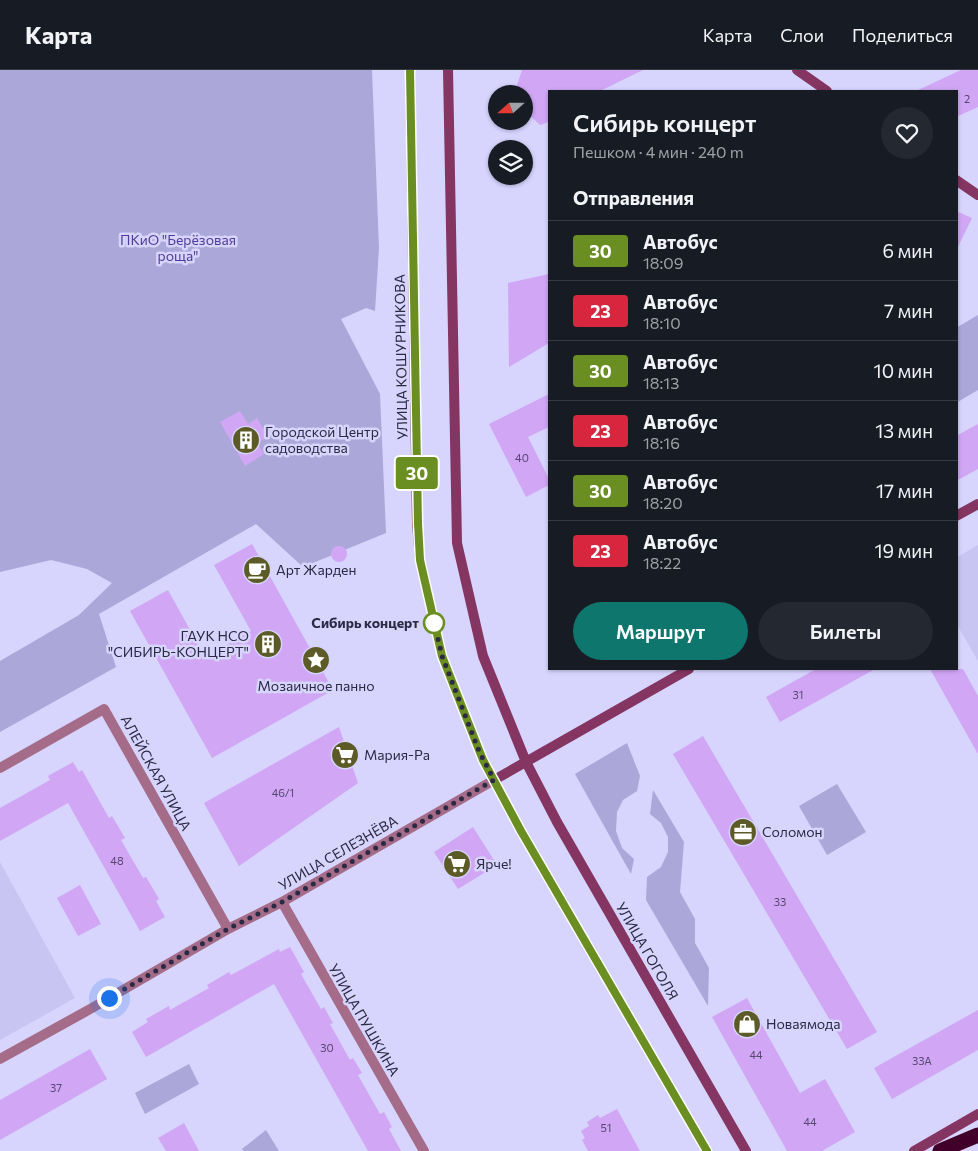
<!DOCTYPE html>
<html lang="ru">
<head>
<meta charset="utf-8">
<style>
  :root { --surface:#171b24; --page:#242831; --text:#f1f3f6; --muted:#9ea1a6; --line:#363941; --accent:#0f766e }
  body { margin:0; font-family:Commissioner,sans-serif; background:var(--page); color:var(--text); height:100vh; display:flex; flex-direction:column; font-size:19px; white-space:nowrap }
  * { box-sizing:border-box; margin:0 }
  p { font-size:16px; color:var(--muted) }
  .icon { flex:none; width:28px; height:28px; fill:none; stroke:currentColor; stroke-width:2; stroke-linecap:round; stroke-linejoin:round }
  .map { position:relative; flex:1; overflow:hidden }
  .details { position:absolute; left:548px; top:20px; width:410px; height:580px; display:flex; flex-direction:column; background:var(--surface); border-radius:0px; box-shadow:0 1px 4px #0004 }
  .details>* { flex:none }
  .badge { padding:0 10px; border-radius:4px; font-size:18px; line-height:32px }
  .needle { width:32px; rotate:249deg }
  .tools { position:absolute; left:488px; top:15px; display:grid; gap:10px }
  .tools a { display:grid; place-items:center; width:45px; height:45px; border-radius:50%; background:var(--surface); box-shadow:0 1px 4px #0004; font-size:25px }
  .you { position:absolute; width:25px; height:25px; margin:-12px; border:4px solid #fff; border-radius:50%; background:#1a73e8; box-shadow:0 0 0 8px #1a73e833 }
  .map>.badge { position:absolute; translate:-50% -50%; box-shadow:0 0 0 2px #fff }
  h2 { padding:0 25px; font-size:19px; line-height:45px }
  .round { display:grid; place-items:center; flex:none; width:52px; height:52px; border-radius:26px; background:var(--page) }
  .head { display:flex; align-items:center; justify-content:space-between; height:85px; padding:0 25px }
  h1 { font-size:24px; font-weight:600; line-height:38px }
  .primary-button { display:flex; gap:10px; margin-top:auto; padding:10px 25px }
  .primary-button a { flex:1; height:58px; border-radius:30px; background:var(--accent); color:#fff; font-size:20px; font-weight:600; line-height:58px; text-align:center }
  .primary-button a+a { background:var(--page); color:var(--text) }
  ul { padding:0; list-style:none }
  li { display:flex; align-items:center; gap:15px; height:60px; padding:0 25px; border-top:1px solid var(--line) }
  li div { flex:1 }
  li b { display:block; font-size:19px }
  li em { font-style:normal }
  li .badge { min-width:55px; font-weight:700; text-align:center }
  header { display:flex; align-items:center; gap:30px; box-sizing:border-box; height:70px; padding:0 25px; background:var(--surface); border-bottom:1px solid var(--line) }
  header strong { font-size:24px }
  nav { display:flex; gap:28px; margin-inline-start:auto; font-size:18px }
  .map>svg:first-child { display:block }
  .built { fill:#c8c5f2 }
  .green { fill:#aba7d9 }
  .building { fill:#d0a6f5 }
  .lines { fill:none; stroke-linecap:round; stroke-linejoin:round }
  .street { stroke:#a46c88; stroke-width:10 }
  .secondary { stroke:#843561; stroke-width:10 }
  .highway { stroke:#410029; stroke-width:15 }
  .line-casing { stroke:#fff; stroke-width:11 }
  .line { stroke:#6b8e23; stroke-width:8 }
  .walk { stroke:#2c2944; stroke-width:5; stroke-dasharray:0 9 }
  .stop-dot { fill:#fff; stroke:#6b8e23; stroke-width:2.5 }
  .labels { text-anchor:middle; stroke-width:5; stroke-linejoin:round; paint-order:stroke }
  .number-label { font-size:11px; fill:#554870 }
  .park-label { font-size:14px; fill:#513c9b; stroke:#d7d4fe }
  .street-label { font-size:14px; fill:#2c2944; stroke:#d7d4fe }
  .poi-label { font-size:14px; fill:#2c2944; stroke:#d7d4fe; text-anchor:start }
  .stop-label { font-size:14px; font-weight:bold; fill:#2c2944; stroke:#d7d4fe; text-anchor:end }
</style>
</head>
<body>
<header>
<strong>Карта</strong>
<nav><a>Карта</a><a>Слои</a><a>Поделиться</a></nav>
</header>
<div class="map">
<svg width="978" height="1081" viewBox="0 0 978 1081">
  <rect width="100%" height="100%" fill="#d7d4fe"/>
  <path class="built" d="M978,475V591L956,553V488Z
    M0,792L75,928L0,970Z"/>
  <path class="green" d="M0,0H372L379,178L375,241L366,238L341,249L380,324L386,463L303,497L256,454L99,544L116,597L0,662V591L79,545L112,513L87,499L51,490L0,502Z
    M978,245V320L956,333V258Z
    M627,673L640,706L637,721L623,730L617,742L616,761L622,778L634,789L631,804L575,704Z
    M837,714L866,762L827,785L799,736Z
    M653,720L684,772L680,822L695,849V873L709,898L708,936L646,830L647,807L661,797L668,782V767L661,753L650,744Z
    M189,994L199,1014L145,1044L135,1023Z
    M266,1060L279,1081H243L242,1079Z"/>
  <path class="building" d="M522,0H643L600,21H549V52L540,55L526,42L524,37V24H519L517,15Z
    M961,0H978V37L956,47V21H916Z
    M956,141L972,148L956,181Z
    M549,204V273L509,297L508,213Z
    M549,324V357L528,367L549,409V415L526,427L489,354Z
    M240,341L248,354L257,348L268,367L257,373L264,384L245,396L220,352Z
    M978,354V399L956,411V366Z
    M252,474L333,620L212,688L130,541L168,520L205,587L251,561L214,495Z
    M331 484a8 8 0 1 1 16 0a8 8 0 1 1-16 0Z
    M816,599H875L780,652L766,627Z
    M930,599H963L978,626V684Z
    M339,657L358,713L239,796L204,733Z
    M703,666L877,962L847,979L673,684Z
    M73,692L79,702L82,700L109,748L112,746L125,768L121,770L143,808L146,807L159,829L156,831L165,847L140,861L68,733L0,771V738L50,710L48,706Z
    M473,757L497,795L458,819L434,782Z
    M80,815L101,854L78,866L57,828Z
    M290,877L304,902L301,904L321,939L324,937L333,953L330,954L350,990L353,988L362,1003L358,1005L380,1044L384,1042L392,1057L389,1059L401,1081H368L274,914L146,987L132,962L148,952L146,949L169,936L170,940L209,918L207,915L229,902L231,905L279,879L280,882Z
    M747,928L800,1023L825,1009L855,1062L822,1081H787L712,947Z
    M978,940V980L892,1029L874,998Z
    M90,979L107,1009L0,1070V1030Z
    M617,1039L640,1081H588L582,1070L585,1068L581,1061L589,1056L587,1052L598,1045L600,1048Z
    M184,1053L199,1081H166L158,1068Z"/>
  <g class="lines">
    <path class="street" d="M0,698L104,639L228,859
      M282,832L424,1081
      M0,989L92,938L228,859L282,832L494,710"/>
    <path class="secondary" d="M410,0L417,453L420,490L442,586L483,690L521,761L707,1081
      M448,0L457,473L483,586L526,692L557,752L746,1081
      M797,0L827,21
      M956,110L978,125
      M956,446L978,434
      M494,710L689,599
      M914,1081L978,1044"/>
    <path class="highway" d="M940,1081L978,1065"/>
  </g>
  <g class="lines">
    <g class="line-casing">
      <path id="line" d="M410,0L418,453L420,490L442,586L483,690L521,761L707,1081"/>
    </g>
    <use href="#line" class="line"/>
    <path class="walk" d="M109,928L228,859L282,832L494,710L479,681L442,586L433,548L434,553"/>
  </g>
  <defs>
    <g id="building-disc" transform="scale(1.4375)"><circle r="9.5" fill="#5c5b28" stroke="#d7d4fe"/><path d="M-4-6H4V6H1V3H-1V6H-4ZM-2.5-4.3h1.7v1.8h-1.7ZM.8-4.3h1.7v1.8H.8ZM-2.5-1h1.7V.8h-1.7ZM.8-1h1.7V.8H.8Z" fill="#fff"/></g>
    <g id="cafe-disc" transform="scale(1.4375)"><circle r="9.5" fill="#5c5b28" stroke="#d7d4fe"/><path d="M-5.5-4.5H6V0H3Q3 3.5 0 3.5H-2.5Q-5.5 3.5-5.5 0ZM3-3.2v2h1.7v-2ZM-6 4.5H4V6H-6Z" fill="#fff"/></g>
    <g id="sight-disc" transform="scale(1.4375)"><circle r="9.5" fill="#5c5b28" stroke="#d7d4fe"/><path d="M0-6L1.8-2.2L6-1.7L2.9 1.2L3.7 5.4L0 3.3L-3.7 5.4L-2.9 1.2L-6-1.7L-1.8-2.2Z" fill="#fff"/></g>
    <g id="supermarket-disc" transform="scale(1.4375)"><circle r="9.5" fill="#5c5b28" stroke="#d7d4fe"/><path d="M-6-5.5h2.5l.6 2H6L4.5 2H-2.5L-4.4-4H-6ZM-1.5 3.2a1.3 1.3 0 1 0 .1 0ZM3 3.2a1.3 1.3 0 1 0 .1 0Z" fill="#fff"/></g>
    <g id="office-disc" transform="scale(1.4375)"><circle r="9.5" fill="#5c5b28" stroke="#d7d4fe"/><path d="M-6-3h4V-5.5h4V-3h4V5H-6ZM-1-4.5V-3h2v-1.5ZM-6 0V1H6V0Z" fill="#fff"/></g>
    <g id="shop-disc" transform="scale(1.4375)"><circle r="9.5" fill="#5c5b28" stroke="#d7d4fe"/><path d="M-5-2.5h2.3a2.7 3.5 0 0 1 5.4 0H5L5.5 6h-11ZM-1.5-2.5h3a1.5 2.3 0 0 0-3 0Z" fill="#fff"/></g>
  </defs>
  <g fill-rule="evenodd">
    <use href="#building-disc" x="246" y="370"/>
    <use href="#cafe-disc" x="257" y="500"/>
    <use href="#building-disc" x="268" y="574"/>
    <use href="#sight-disc" x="316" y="590"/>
    <use href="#supermarket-disc" x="345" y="685"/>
    <use href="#office-disc" x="743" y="762"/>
    <use href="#supermarket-disc" x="457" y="794"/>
    <use href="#shop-disc" x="747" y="954"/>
  </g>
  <circle class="stop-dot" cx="434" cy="553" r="10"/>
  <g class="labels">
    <g class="number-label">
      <text x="967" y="33">2</text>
      <text x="522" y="392">40</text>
      <text x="798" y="629">31</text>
      <text x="283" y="727">46/1</text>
      <text x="117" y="795">48</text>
      <text x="780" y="836">33</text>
      <text x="327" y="982">30</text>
      <text x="756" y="989">44</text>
      <text x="922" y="995">33А</text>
      <text x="56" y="1022">37</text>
      <text x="810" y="1056">44</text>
      <text x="606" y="1062">51</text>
    </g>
    <g class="park-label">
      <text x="178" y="175">ПКиО "Берёзовая<tspan x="178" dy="16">роща"</tspan></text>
    </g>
    <g class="street-label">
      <text transform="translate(401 287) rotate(-91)" y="5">УЛИЦА КОШУРНИКОВА</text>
      <text transform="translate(156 703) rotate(61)" y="5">АЛЕЙСКАЯ УЛИЦА</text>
      <text transform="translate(338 783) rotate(-30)" y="5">УЛИЦА СЕЛЕЗНЁВА</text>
      <text transform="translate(647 881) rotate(60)" y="5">УЛИЦА ГОГОЛЯ</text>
      <text transform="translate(364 950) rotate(60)" y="5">УЛИЦА ПУШКИНА</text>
    </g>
    <g class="poi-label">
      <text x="265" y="367">Городской Центр<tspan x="265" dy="16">садоводства</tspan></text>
      <text x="276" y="505">Арт Жарден</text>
      <text x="249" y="571" text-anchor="end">ГАУК НСО<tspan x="249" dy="16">"СИБИРЬ-КОНЦЕРТ"</tspan></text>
      <text x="316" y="621" text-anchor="middle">Мозаичное панно</text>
      <text x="364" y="690">Мария-Ра</text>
      <text x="762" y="767">Соломон</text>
      <text x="476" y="799">Ярче!</text>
      <text x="766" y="959">Новаямода</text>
    </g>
    <g class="stop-label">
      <text x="419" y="558">Сибирь концерт</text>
    </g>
  </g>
</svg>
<div class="tools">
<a><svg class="needle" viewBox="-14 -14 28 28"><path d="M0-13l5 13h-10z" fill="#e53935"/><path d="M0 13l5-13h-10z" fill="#9ea1a6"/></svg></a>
<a><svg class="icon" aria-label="layers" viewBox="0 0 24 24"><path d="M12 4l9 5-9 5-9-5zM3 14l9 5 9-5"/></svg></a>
</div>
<div class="you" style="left:109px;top:928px"></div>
<b class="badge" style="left:417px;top:403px;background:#6b8e23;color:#fff">30</b>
<section class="details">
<div class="head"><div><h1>Сибирь концерт</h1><p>Пешком · 4 мин · 240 m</p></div><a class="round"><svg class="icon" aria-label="heart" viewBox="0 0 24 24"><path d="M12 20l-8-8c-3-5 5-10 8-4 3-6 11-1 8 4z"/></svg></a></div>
<h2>Отправления</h2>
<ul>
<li><span class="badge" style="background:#6b8e23;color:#fff">30</span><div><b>Автобус</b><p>18:09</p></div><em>6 мин</em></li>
<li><span class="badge" style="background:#d7263d;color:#fff">23</span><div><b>Автобус</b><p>18:10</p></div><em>7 мин</em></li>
<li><span class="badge" style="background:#6b8e23;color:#fff">30</span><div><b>Автобус</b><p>18:13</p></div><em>10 мин</em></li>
<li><span class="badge" style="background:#d7263d;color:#fff">23</span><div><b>Автобус</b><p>18:16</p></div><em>13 мин</em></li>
<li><span class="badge" style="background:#6b8e23;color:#fff">30</span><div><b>Автобус</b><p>18:20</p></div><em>17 мин</em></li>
<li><span class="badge" style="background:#d7263d;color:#fff">23</span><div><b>Автобус</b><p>18:22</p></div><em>19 мин</em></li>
</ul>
<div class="primary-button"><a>Маршрут</a><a>Билеты</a></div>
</section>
</div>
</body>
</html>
